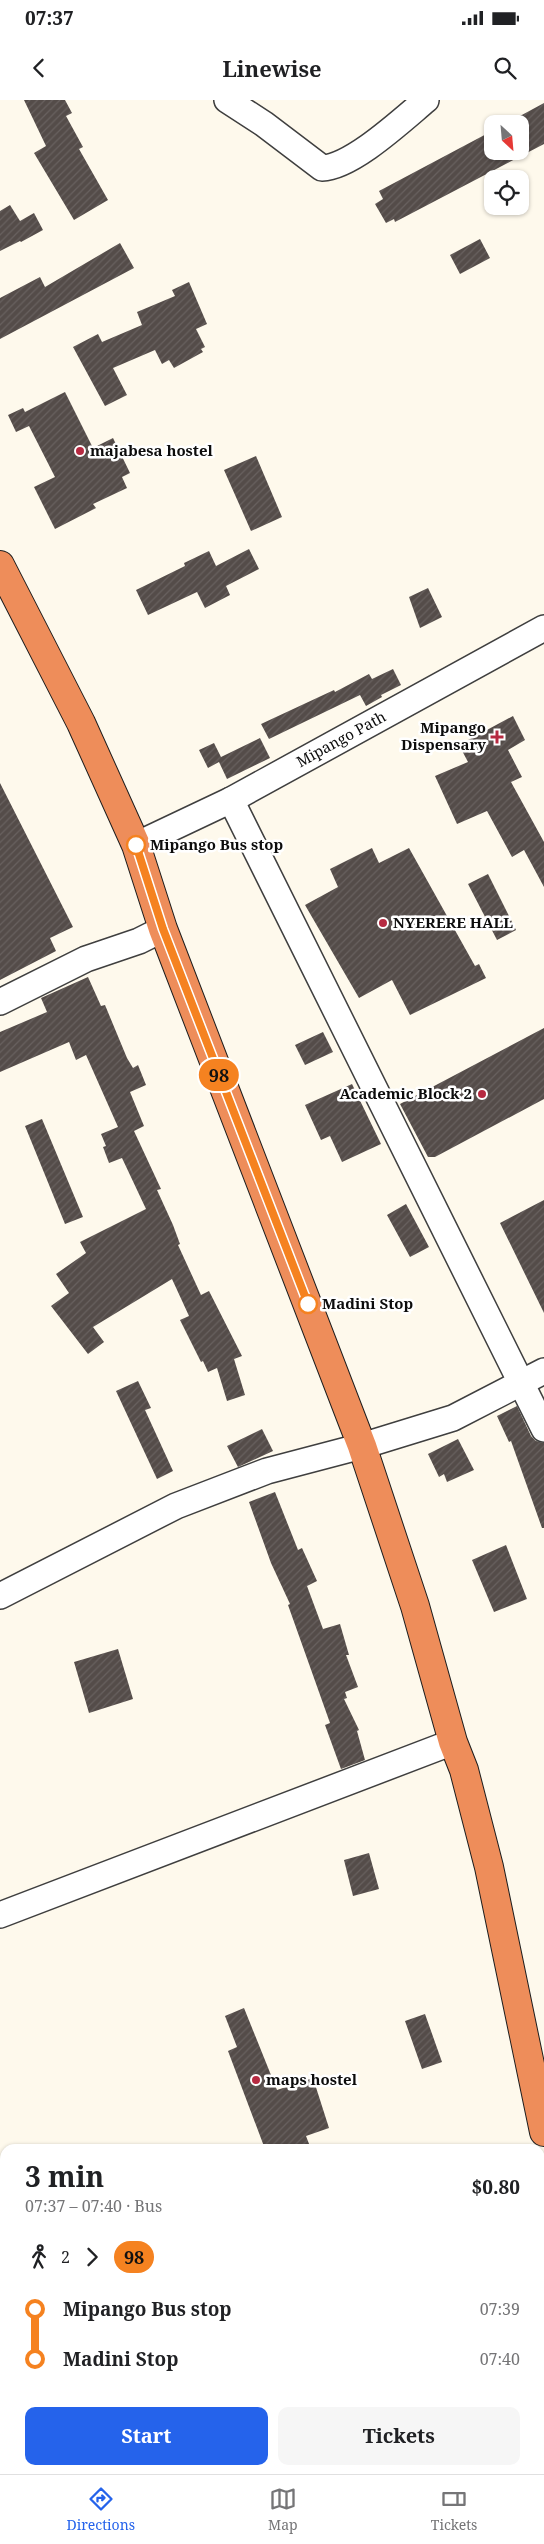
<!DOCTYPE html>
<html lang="en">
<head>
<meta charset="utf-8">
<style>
  :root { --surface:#fff; --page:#f6f6f6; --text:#202124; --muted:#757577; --line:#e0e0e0; --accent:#2563eb }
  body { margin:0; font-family:"Noto Serif",serif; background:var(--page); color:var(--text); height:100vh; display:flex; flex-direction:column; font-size:19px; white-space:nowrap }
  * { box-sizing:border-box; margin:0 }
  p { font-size:16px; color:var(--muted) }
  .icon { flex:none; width:28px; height:28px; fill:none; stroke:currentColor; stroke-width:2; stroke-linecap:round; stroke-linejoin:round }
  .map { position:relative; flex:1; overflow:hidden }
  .panel { position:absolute; left:0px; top:2044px; width:545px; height:331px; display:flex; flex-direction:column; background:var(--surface); border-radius:15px 15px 0 0; box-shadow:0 1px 4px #0004 }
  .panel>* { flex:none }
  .badge { padding:0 10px; border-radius:16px; font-size:18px; line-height:32px }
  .needle { width:32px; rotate:154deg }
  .fabs { position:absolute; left:484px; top:15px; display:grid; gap:10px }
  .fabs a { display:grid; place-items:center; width:45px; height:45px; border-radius:10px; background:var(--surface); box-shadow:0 1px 4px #0004; font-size:25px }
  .map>.badge { position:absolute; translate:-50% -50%; box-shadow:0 0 0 2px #fff }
  .legs { display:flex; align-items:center; gap:8px; height:55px; padding:0 25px; font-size:16px }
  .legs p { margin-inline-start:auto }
  .overview { display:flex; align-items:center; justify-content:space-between; height:85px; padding:0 25px }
  h1 { font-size:28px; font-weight:700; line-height:38px }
  .primary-button { display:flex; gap:10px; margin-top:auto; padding:10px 25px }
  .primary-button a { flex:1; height:58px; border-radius:10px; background:var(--accent); color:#fff; font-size:20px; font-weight:700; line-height:58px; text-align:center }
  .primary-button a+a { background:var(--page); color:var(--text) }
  ul { padding:0 25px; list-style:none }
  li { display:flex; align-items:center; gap:18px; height:50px; font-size:19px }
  li i { display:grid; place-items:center; width:8px; height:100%; margin:0 6px; background:currentColor }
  li i::after { content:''; width:12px; height:12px; margin:-6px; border:4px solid; border-radius:50%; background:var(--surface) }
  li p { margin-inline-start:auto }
  li:first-child i { background:linear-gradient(#0000 50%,currentColor 0) }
  li:last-child i { background:linear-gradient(currentColor 50%,#0000 0) }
  .status { display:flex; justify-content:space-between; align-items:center; height:35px; padding:0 25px; background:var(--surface); direction:ltr }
  .status svg { height:14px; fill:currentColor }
  header { display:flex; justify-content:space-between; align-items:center; height:65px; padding:0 25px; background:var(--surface); font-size:22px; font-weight:700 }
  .tab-bar { display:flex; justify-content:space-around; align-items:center; height:70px; border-top:1px solid var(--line); background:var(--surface); font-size:14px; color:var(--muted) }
  .tab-bar a { display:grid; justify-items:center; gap:2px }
  .tab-bar .on { color:var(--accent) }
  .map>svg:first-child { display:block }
  .grass { fill:url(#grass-dots) }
  .building { fill:url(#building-hatch) }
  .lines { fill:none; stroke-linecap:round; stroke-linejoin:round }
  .minor-casing { stroke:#3f3f3f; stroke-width:28 }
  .highway-casing { stroke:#1d1d1d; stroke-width:30 }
  .minor { stroke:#fff; stroke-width:25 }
  .highway { stroke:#ee8d5a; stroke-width:28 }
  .line-1-casing { stroke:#fff; stroke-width:11 }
  .line-1 { stroke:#f58220; stroke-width:8 }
  .poi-dot { fill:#b62a41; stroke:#fff; stroke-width:2 }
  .stop-1-dot { fill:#fff; stroke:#f58220; stroke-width:2.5 }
  .labels { text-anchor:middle; stroke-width:5; stroke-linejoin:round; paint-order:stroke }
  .poi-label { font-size:15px; font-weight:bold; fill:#0c0c0c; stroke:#fff; text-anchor:start }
  .street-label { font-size:15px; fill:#0c0c0c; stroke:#fff }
  .stop-label { font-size:15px; font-weight:bold; fill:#0c0c0c; stroke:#fff; text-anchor:start }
</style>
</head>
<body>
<div class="status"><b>07:37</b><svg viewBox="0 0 49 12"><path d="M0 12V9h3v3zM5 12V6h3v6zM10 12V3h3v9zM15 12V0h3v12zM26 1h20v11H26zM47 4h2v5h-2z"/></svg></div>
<header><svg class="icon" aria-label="back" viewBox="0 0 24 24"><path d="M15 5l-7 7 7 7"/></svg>Linewise<svg class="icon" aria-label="search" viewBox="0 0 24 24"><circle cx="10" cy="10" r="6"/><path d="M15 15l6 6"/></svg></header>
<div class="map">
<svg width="544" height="2374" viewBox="0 0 544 2374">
  <defs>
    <pattern id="grass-dots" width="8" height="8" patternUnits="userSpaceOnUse" patternTransform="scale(1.25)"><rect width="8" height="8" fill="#d5e7b8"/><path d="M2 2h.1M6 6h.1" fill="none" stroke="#b6c59d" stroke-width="1.8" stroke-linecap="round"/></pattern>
    <pattern id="building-hatch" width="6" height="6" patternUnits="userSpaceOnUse" patternTransform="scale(1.25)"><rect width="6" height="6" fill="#544c49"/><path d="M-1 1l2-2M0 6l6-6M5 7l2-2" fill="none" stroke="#68615f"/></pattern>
  </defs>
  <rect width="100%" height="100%" fill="#fef9ec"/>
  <path class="grass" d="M103,2370H145L104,2374Z
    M234,2370H422L423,2374H234Z"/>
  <path class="building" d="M24,0H65L72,13L66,16L83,47L79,49L108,100L74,120L34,53L46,46Z
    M544,3V44L395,122L394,119L386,123L375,104L383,99L379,91L492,31V51H520V24H505Z
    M10,105L20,121L34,113L43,130L21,142L20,141L0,151V111Z
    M480,139L490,158L460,174L450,155Z
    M120,143L134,168L0,239V198L40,177L45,187Z
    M189,182L207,224L196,229L205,247L201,249L203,252L174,268L169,260L162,264L155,250L113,268L127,295L105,306L73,247L98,234L102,242L142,225L137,212L175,196L172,190Z
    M65,292L93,348L113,338L130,373L122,377L127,388L93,404L96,408L55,429L34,387L55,377L29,326L16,332L8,315L23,308L25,312Z
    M256,356L282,417L251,431L224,370Z
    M249,449L259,469L226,486L230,495L205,508L197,492L148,515L136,490L185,466L184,463L209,451L216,466Z
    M428,488L442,517L420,528L409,497Z
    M393,569L401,585L381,595L382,597L366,606L360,595L269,639L261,624L334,590L335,592L369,574L372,579Z
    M513,616L525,640L508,650L522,677L511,682L544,742V787L524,750L512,757L487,711L457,724L435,676L468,662L459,645Z
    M260,638L270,658L227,679L219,662L208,668L199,650L214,643L221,657Z
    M0,683L73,827L50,838L56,851L0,880Z
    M372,748L379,763L409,748L475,866L479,864L486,878L410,915L392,880L359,898L305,805L338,787L330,769Z
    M488,774L516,830L497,840L468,784Z
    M88,877L101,906L105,905L127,958L133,968L138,965L146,985L130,992L144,1026L134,1031L161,1089L157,1090L173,1125L180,1144L178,1145L201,1195L209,1191L242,1256L234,1259L245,1295L227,1301L217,1268L208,1272L203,1261L201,1262L180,1220L189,1216L172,1179L93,1227L104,1242L88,1254L51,1206L69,1193L56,1174L86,1153L80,1142L146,1109L122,1058L109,1063L103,1047L106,1046L101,1034L118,1027L86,955L76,960L69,942L0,972V932L47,912L41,898Z
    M544,928V999L435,1057H428L400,1004Z
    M323,932L333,952L305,965L295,945Z
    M352,984L381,1044L342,1062L330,1036L321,1040L305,1005Z
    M42,1019L83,1117L65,1124L25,1026Z
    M544,1100V1213L500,1123Z
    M406,1104L429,1147L410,1157L387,1115Z
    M138,1281L151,1308L145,1310L173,1371L157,1379L116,1291Z
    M517,1306L531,1336L536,1341L544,1343V1428H542L511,1341L509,1342L497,1316Z
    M262,1329L273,1351L238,1367L227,1346Z
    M458,1339L474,1370L447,1382L444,1374L439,1377L428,1354Z
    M275,1392L298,1450L302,1448L317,1481L307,1486L323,1529L340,1524L349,1555H346L358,1587L345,1592L347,1598L344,1599L359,1630L357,1631L365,1660L341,1669L325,1625L330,1623L288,1505L290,1504L271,1463L249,1402Z
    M506,1445L527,1499L494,1512L472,1460Z
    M118,1549L133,1599L89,1613L74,1562Z
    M369,1753L379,1789L353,1796L344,1760Z
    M244,1908L277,1990L313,1978L329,2028L306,2036L311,2049H265L228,1951L237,1947L225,1916Z
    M425,1914L442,1962L422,1969L405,1921Z"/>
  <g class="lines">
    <g class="minor-casing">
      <g id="minor">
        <path d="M227,0L264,24L322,68C352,67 402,20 426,0"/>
        <path d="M231,700L544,1329"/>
        <path id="s1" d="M136,745L231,700L544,528"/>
        <path d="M0,902L86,859L139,841L163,829"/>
        <path d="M0,1496L176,1406L267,1371L362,1346L453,1318L544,1271"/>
        <path d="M0,1815L453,1642"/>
      </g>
    </g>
    <g class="highway-casing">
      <path id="highway" d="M0,465L81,623L136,745L163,829L362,1346L415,1506L453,1642L464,1670L489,1767L544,2032"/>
    </g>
    <use href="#minor" class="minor"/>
    <use href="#highway" class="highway"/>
  </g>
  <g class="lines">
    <g class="line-1-casing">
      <path id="line-1" d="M136,745L163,829L308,1204"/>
    </g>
    <use href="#line-1" class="line-1"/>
  </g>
  <g class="poi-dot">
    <circle cx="80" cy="351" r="5"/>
    <path d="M494.5 629.5h5v5h5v5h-5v5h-5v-5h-5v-5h5z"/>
    <circle cx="383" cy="823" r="5"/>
    <circle cx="482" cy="994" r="5"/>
    <circle cx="256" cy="1980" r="5"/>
  </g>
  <g class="stop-1-dot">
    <circle cx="136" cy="745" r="9"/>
    <circle cx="308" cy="1204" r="9"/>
  </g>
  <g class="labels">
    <g class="poi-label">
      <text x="90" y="356">majabesa hostel</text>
      <text x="486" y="633" text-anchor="end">Mipango<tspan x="486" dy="17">Dispensary</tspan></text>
      <text x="393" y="828">NYERERE HALL</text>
      <text x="472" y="999" text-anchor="end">Academic Block 2</text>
      <text x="266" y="1985">maps hostel</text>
    </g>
    <g class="street-label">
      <text dy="5" stroke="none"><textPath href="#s1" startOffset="231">Mipango Path</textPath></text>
    </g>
    <g class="stop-label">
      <text x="150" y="750">Mipango Bus stop</text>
      <text x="322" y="1209">Madini Stop</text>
    </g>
  </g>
</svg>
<div class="fabs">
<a><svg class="needle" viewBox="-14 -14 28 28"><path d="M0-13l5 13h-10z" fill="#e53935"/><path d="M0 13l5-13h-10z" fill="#757577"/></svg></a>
<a><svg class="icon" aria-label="locate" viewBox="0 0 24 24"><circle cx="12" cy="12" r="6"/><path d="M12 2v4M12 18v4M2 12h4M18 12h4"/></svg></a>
</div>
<b class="badge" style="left:219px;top:975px;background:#f58220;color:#111">98</b>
<section class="panel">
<div class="overview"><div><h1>3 min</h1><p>07:37 – 07:40 · Bus</p></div><b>$0.80</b></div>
<div class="legs"><svg class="icon" aria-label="walk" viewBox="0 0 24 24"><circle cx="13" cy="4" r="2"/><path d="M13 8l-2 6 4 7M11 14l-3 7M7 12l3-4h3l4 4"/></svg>2<svg class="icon" aria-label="forward" viewBox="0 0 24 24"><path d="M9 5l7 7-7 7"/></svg><b class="badge" style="background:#f58220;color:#111">98</b></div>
<ul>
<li><i style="color:#f58220"></i><b>Mipango Bus stop</b><p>07:39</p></li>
<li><i style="color:#f58220"></i><b>Madini Stop</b><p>07:40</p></li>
</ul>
<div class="primary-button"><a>Start</a><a>Tickets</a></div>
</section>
</div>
<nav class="tab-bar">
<a class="on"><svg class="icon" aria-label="directions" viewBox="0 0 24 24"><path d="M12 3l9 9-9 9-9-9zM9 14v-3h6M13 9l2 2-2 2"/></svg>Directions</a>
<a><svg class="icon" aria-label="map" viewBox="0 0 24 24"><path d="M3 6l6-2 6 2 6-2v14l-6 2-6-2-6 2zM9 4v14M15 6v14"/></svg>Map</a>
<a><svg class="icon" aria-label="tickets" viewBox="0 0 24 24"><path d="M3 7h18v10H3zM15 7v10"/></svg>Tickets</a>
</nav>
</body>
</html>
